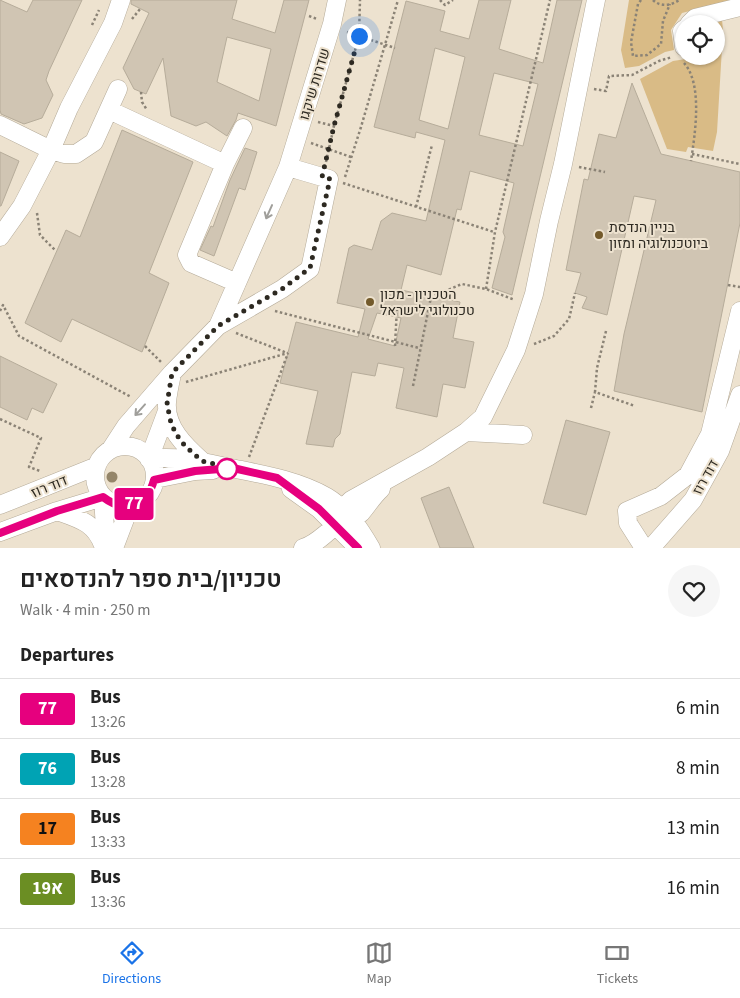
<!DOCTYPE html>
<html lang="en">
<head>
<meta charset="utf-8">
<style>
  :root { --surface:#fff; --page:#f6f6f6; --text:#222; --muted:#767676; --line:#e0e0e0; --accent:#1a73e8 }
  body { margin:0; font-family:"Source Sans 3",Heebo,sans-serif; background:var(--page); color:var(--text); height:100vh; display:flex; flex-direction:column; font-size:19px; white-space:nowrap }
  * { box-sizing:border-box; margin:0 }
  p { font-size:16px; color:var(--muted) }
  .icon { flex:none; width:28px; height:28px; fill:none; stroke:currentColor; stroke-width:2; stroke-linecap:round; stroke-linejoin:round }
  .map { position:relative; height:548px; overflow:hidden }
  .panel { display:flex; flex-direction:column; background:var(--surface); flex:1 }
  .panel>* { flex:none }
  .badge { padding:0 10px; border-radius:4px; font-size:18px; line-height:32px }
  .fabs { position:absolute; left:675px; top:15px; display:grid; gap:10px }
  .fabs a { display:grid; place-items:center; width:50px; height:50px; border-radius:50%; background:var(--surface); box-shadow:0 1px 4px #0004; font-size:25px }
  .you { position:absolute; width:25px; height:25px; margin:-12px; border:4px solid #fff; border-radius:50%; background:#1a73e8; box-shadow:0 0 0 8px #1a73e833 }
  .map>.badge { position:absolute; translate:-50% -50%; box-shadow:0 0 0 2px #fff }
  h2 { padding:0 20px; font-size:19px; line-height:45px }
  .round { display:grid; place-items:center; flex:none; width:52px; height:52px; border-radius:26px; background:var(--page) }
  .headline { display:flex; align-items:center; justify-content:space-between; height:85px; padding:0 20px }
  h1 { font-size:24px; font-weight:600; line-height:38px }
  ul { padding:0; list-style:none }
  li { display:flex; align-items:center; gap:15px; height:60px; padding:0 20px; border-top:1px solid var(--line) }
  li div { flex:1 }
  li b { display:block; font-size:19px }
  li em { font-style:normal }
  li .badge { min-width:55px; font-weight:700; text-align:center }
  .tab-bar { display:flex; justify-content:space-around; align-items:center; height:70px; border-top:1px solid var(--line); background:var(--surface); font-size:14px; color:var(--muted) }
  .tab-bar a { display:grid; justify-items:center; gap:2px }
  .tab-bar .current { color:var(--accent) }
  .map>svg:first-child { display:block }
  .green { fill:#d9bb86 }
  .building { fill:#d0c5b3; stroke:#b6ac9a; fill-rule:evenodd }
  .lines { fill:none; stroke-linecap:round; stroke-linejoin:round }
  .minor-casing { stroke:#b4aa98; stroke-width:19 }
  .path { stroke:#8b8376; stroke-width:2.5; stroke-dasharray:2.5 2.5; stroke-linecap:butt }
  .minor { stroke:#fff; stroke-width:18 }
  .path-bridge { stroke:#8b8376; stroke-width:2.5; stroke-dasharray:2.5 2.5; stroke-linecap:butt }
  .tree { fill:#948569 }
  .oneway { stroke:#a09f9b }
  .line-casing { stroke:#fff; stroke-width:11 }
  .line { stroke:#e6007e; stroke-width:8 }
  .walk { stroke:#2d2921; stroke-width:5; stroke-dasharray:0 9 }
  .poi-dot { fill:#735a2b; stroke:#ede2cf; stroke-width:2 }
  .stop-dot { fill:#fff; stroke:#e6007e; stroke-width:2.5 }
  .labels { text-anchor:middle; stroke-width:4; stroke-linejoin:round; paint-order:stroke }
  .street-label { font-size:14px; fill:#2d2921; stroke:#ede2cf }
  .poi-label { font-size:14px; fill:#2d2921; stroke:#ede2cf; text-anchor:start }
</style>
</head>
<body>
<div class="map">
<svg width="740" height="548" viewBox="0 0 740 548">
  <rect width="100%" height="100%" fill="#ede2cf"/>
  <path class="green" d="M629,0H732L682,13L671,30L674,50L665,52L639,66L625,68L621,50Z
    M722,19L723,31L717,132L713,151L688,147L686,152L667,149L640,79L673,61L686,59L688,56H716V24H699Z"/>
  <path class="building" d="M0,0L27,12L33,0H82L49,71L46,80L53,95L42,118L24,124L1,114L0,110Z
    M131,0H237L232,19L275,33L284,0H309L276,126L238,113L236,120L227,136L206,122L196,126L171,116L163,58L146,94L134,89L123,68L149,13L131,4ZM227,37L271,49L259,101L217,82Z
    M479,0H511L499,49L543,63L557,0H582L512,295L492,288L505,237L503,232L514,183L470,171L461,210L457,209L441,275L407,265L401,290L460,302L453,338L474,342L465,388L443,384L437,417L396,408L404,368L378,363L375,376L352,372L340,434L335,439L333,447L306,444L318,391L280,383L296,322L358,337L365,309L337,303L349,248L354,245L372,250L381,221L392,213L426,221L445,140L416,132L415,138L374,127L406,1L445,11L440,31L469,39ZM435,48L465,57L448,129L419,120ZM494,73L538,84L523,146L479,135ZM377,313L401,318L395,346L368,339Z
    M632,83L661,154L740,172V223L702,412L614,391L624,334L656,200L634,196L607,315L582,308L587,297L575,293L581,273L566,270L584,179L588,180L599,134L616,138Z
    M122,130L193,162L149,273L169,283L142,352L72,319L61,342L25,323L66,230L80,237Z
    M245,148L257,152L245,190L239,188L214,256L200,250L211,226L213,227L230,180Z
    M0,152L19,161L1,206H0Z
    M0,356L57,384L43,413L32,408L27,420L0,407Z
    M566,420L610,432L586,515L543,503Z
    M449,487L474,548H440L421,498Z"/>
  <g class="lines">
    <g class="minor-casing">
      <path id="minor" d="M689,24L695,18L740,7
        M684,47L682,31L684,29
        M109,110L225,164
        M0,125L51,150L64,154H76L94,142L118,89
        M0,237L22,206L51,150L69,108L113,23L121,0
        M237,283L191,263L187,255L225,164L243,128
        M218,326L288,167L332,24L337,0
        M172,374C170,383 168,392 167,402C165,427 185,446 202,461
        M466,432L523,435
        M95 476a30 30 0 1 1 60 0a30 30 0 1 1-60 0Z
        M111,449L126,426L172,373L218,326L282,289L310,269L329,179L288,167
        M149,459C179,455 207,463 236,469C266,475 299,481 327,497C347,509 360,529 371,548
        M149,459L167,411
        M155,479L195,471L213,470
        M291,489L319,509L358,548
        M103,497L106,544
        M0,505L97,466
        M57,511C80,519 96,523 104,548
        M337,526L342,509L351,500L428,457L466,432L483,417L516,350L534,294L549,221L563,164L596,0
        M0,532L57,511L103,497
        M114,548L130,506
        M303,548C317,544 325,533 336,526C345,521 354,520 361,513C368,505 373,496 381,489
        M644,548L628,523L627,511L661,496L688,475L710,434L740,311
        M651,548L693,500L720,451L740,395"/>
    </g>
    <path class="path" d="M440,0L445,5L453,0
      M641,0L638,4L631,42L633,56L647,55L661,44L663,21L670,4
      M653,0C660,7 671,6 679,0
      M309,16L317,19
      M132,19L140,9
      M92,25L99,10
      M347,32L395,48
      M684,63C703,84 695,134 691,161
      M594,89L606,91L609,76L632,75L659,61L672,57
      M141,92L142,102L147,110
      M318,122L334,126
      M311,143L351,157
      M692,154L740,164
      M326,162L334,126L359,36L360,0
      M579,167L605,172
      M345,177L361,127L398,0
      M343,183L494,232
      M416,207L432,145
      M37,213L40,235L56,251
      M728,285L740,287
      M486,289L495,232L550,0
      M0,311L3,305L19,336L131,397
      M275,311L419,348
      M606,331L597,368L595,392L635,406
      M236,333L287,353
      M534,344L554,336L569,319L575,293
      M145,346L161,362
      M186,382L288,353
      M413,386L431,297L462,284L486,289L515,300
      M591,408L595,392
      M0,419L41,438L29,467L40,471
      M249,457L288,353"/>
    <use href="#minor" class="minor"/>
    <path class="path-bridge" d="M395,346L397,307"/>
  </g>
  <circle class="tree" cx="112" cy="477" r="5.5"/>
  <defs><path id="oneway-shaft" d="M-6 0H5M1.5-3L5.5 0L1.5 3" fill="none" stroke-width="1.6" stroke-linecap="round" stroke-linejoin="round" transform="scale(1.25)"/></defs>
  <g class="oneway">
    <use href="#oneway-shaft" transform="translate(269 212) rotate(114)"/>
    <use href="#oneway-shaft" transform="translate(140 410) rotate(132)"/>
  </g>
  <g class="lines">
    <g class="line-casing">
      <path id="line" d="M0,533L57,511L103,497C125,514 147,506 154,480L195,471L233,468L277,478L319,509L358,548"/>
    </g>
    <use href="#line" class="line"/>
    <path class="walk" d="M227,469L233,468L202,461L185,446L176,434L171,423L167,404L172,373L218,326L282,289L310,268L330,179L322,177L334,126L359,36"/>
  </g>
  <g class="poi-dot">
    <circle cx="599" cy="235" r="5"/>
    <circle cx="370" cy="302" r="5"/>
  </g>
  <circle class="stop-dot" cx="227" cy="469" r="10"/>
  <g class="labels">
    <g class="street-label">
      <text transform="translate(314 84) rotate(-73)" y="5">שדרות שיקגו</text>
      <text transform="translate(705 477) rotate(-60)" y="5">דוד רוז</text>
      <text transform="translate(49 486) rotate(-22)" y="5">דוד רוז</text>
    </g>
    <g class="poi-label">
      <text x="609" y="232">בניין הנדסת<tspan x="609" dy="16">ביוטכנולוגיה ומזון</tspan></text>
      <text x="380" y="299">הטכניון - מכון<tspan x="380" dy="16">טכנולוגי לישראל</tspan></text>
    </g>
  </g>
</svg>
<div class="fabs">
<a><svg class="icon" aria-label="locate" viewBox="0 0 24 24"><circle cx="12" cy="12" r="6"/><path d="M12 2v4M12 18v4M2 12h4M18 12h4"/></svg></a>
</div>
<div class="you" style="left:359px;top:36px"></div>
<b class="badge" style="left:134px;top:504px;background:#e6007e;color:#fff">77</b>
</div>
<section class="panel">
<div class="headline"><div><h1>טכניון/בית ספר להנדסאים</h1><p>Walk · 4 min · 250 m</p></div><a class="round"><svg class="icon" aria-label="heart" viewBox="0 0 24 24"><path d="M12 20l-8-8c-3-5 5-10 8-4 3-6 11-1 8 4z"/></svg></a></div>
<h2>Departures</h2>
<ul>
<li><span class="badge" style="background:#e6007e;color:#fff">77</span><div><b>Bus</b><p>13:26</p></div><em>6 min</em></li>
<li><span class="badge" style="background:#00a3b4;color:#fff">76</span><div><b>Bus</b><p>13:28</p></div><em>8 min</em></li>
<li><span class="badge" style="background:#f58220;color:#111">17</span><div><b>Bus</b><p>13:33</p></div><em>13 min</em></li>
<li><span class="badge" style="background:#6b8e23;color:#fff">19א</span><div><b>Bus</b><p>13:36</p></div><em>16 min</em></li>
</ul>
</section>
<nav class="tab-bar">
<a class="current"><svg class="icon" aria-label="directions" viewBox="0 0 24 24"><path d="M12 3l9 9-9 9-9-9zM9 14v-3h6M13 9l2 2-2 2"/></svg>Directions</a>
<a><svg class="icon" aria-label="map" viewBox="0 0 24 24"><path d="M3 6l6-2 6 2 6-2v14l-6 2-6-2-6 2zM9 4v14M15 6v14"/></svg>Map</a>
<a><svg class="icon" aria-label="tickets" viewBox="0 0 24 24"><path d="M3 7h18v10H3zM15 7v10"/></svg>Tickets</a>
</nav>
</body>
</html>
